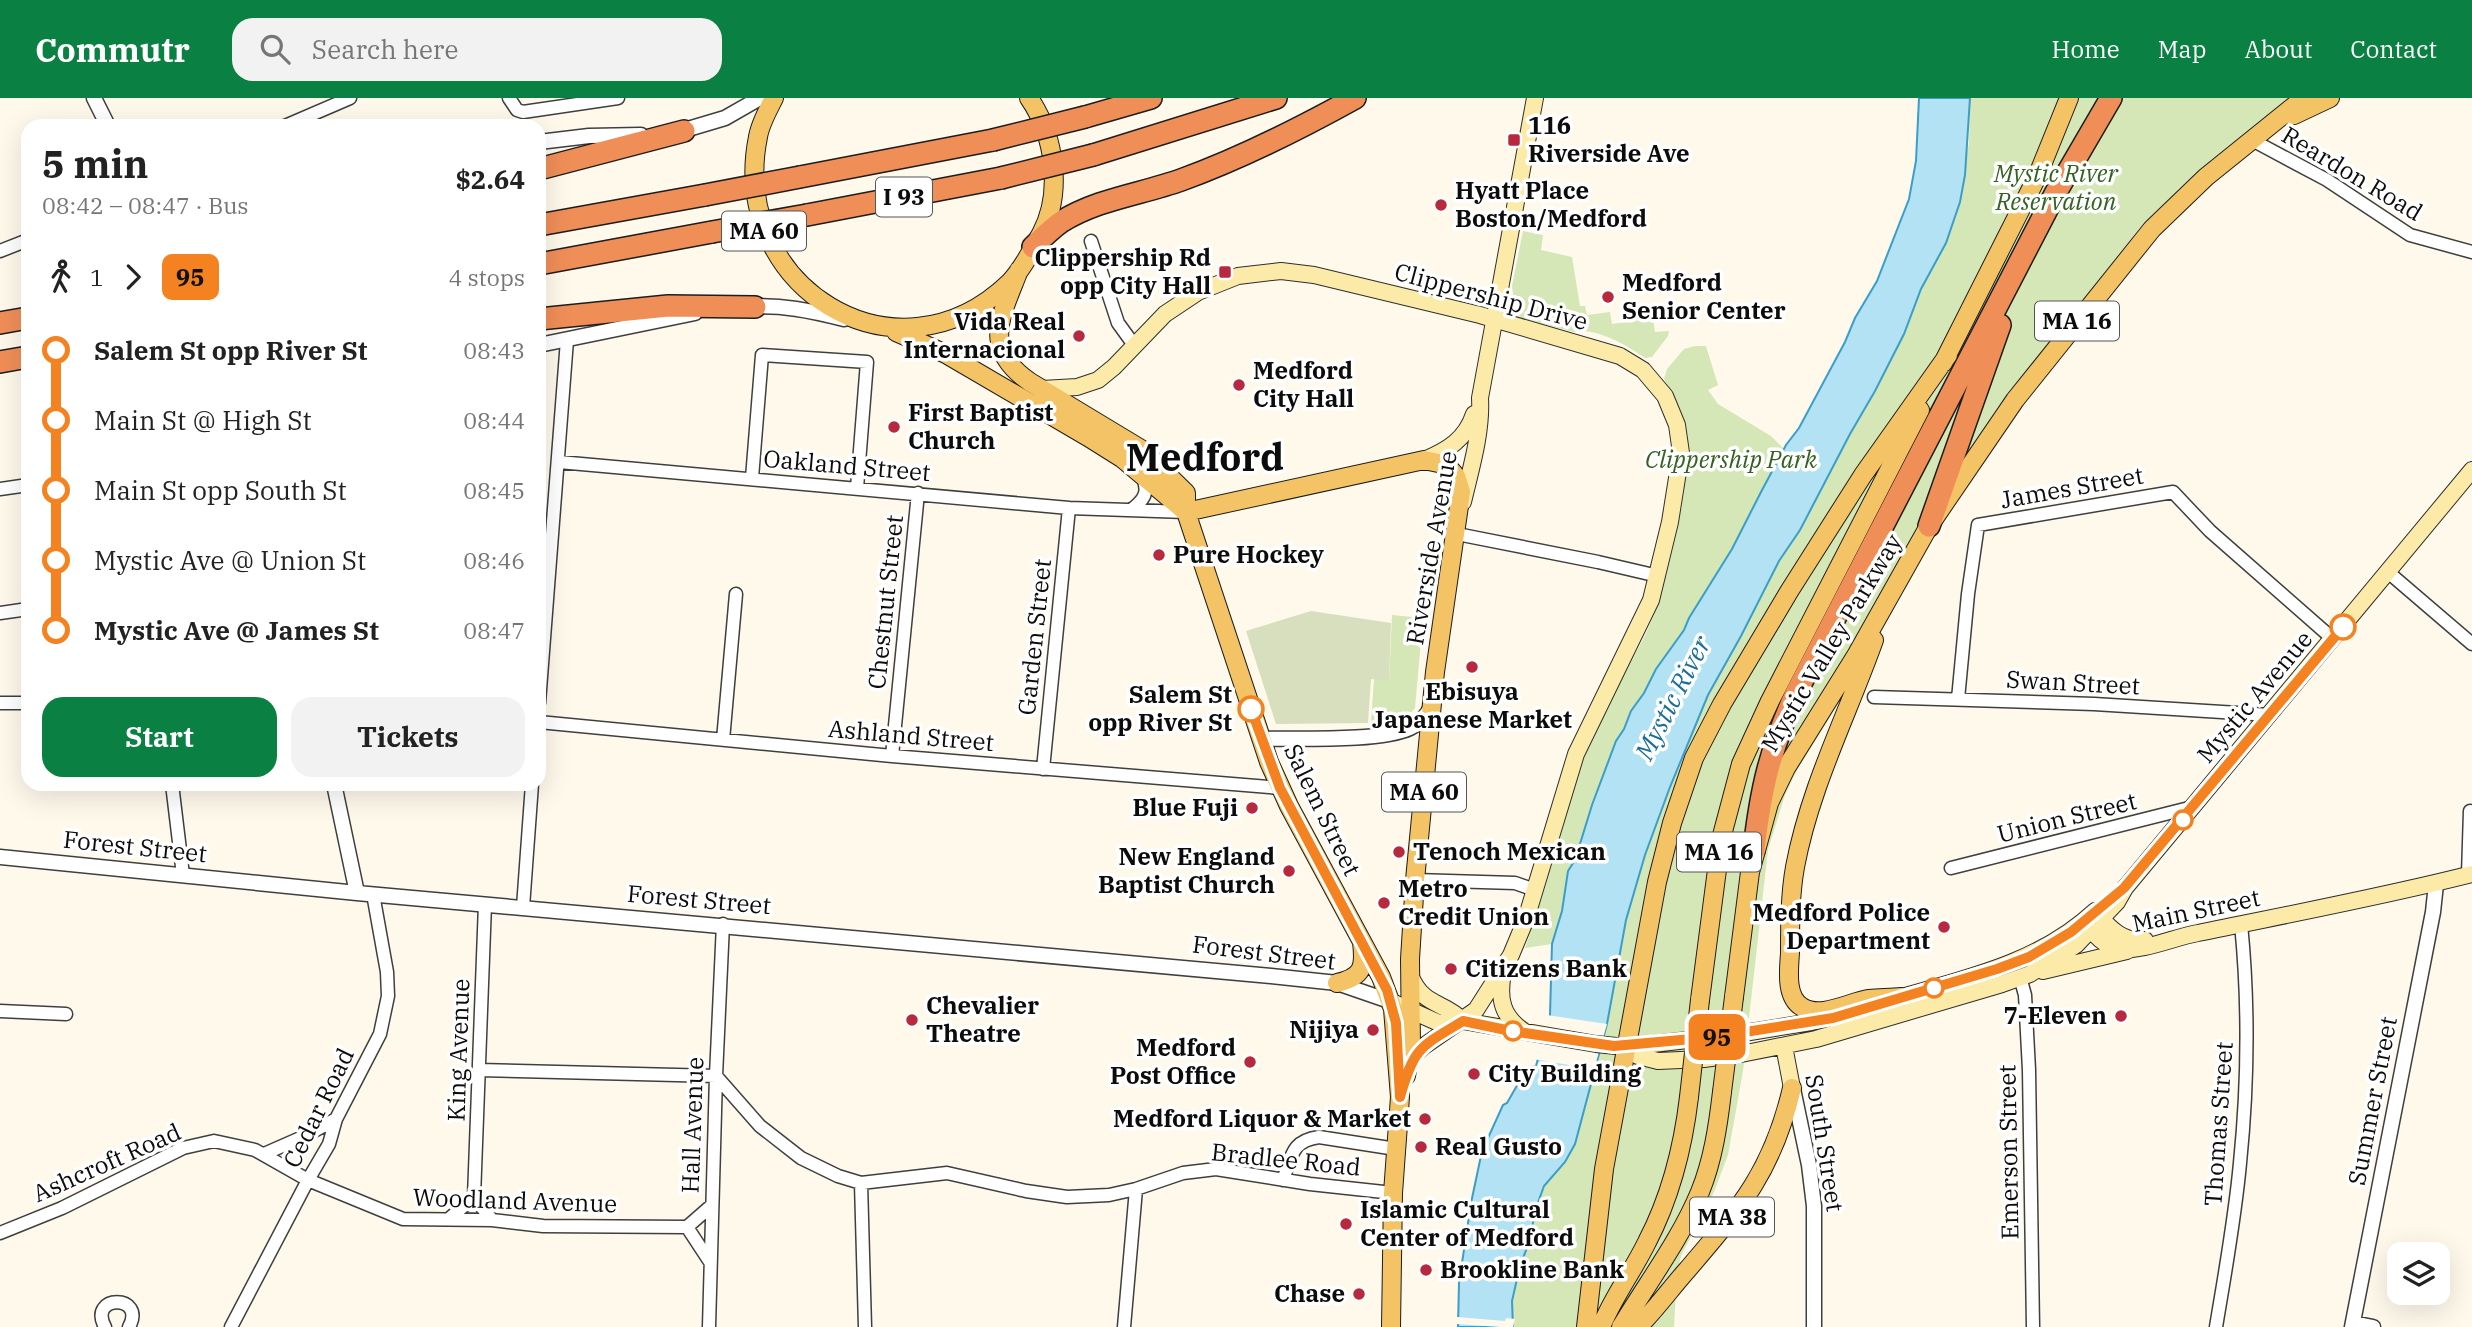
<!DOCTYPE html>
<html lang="en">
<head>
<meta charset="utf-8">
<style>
  :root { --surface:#fff; --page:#f2f2f2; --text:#222; --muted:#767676; --accent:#0b8043 }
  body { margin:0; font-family:"IBM Plex Serif",serif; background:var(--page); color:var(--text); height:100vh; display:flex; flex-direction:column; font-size:26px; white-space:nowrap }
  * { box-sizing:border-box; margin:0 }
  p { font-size:23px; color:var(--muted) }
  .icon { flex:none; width:38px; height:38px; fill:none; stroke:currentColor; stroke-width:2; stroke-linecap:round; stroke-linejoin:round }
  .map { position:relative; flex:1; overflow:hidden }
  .side { position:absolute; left:21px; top:21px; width:525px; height:672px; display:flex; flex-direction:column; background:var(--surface); border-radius:21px; box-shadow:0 7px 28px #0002 }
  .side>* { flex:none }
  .badge { padding:0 14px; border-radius:10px; font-size:24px; line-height:46px }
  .fabs { position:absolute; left:2387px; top:1144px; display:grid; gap:14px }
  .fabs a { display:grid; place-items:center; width:63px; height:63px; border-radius:14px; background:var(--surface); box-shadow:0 7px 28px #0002; font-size:35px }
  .map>.badge { position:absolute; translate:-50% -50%; box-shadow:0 0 0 4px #fff }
  .legs { display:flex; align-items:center; gap:10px; height:77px; padding:0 21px; font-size:23px }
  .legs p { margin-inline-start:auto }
  .head { display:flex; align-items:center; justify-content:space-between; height:119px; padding:0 21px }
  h1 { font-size:38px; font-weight:700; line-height:52px }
  .cta { display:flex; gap:14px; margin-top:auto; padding:14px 21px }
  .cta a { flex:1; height:80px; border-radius:21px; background:var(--accent); color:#fff; font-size:28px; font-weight:700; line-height:80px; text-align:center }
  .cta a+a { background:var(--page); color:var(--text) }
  ul { padding:0 21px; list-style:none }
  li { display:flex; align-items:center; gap:24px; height:70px; font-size:26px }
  li i { display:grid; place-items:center; width:10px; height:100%; margin:0 9px; background:currentColor }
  li i::after { content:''; width:18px; height:18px; margin:-9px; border:5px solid; border-radius:50%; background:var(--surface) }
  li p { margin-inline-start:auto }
  li:first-child i { background:linear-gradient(#0000 50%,currentColor 0) }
  li:last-child i { background:linear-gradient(currentColor 50%,#0000 0) }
  header { display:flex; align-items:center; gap:42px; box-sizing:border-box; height:98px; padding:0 35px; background:var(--accent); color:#fff }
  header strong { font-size:33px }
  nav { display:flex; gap:38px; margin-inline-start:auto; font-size:24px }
  .search { width:490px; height:63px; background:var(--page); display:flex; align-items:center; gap:18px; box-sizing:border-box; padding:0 24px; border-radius:21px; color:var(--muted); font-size:26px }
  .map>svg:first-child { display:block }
  .green { fill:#d5e7b7 }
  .cemetery { fill:#d7dfbe }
  .water { fill:#b2e2f4; stroke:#3b9ec9; stroke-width:2 }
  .pier { fill:#fef9eb }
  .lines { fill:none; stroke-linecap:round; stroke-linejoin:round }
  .minor-casing { stroke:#3f3f3f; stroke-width:15 }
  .tertiary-casing { stroke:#3f3f3f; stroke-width:17 }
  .secondary-casing { stroke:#2e2e2e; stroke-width:18 }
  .primary-casing { stroke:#1d1d1d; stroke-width:20 }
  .motorway-casing { stroke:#1d1d1d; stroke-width:24 }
  .minor { stroke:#fff; stroke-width:12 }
  .tertiary { stroke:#fff; stroke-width:14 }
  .secondary { stroke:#fceba8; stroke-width:16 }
  .primary { stroke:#f4c366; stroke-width:18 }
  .motorway { stroke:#f08e58; stroke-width:21 }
  .primary-bridge-casing { stroke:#1d1d1d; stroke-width:20; stroke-linecap:butt }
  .motorway-bridge-casing { stroke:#1d1d1d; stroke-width:24; stroke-linecap:butt }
  .primary-bridge { stroke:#f4c366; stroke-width:18 }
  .motorway-bridge { stroke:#f08e58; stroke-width:21 }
  .line-1-casing { stroke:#fff; stroke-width:16 }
  .line-1 { stroke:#f58220; stroke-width:10 }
  .poi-dot { fill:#b7293e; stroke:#fff; stroke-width:2.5 }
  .stop-1-dot { fill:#fff; stroke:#f58220; stroke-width:3.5 }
  .labels { text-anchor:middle; stroke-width:7; stroke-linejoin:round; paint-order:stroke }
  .shield { fill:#fff; stroke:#555; stroke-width:2 }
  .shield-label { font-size:23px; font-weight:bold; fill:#0c0c0c }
  .poi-label { font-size:24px; font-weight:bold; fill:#0c0c0c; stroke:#fff; text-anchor:start }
  .park-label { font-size:24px; font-style:italic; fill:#33611f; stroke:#fff }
  .street-label { font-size:24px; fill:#0c0c0c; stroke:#fff }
  .stop-label { font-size:24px; font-weight:bold; fill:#0c0c0c; stroke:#fff; text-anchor:end }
  .water-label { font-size:26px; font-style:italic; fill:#1a6e99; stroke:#fff }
  .town-label { font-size:38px; font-weight:bold; fill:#0c0c0c; stroke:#fff }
</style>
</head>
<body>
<header>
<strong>Commutr</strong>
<div class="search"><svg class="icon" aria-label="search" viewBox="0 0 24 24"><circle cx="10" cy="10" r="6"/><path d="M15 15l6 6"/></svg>Search here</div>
<nav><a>Home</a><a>Map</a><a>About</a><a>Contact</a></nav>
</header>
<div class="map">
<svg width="2472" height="1229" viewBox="0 0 2472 1229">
  <rect width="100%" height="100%" fill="#fef9eb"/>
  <path class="green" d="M1970,0H2291L2225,51L2142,127L1997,310L1949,383L1842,600L1797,672L1785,697L1768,752L1743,973L1728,1057L1714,1094L1681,1158L1677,1175L1674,1229H1513L1512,1203L1520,1168L1530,1142L1535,1113L1544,1088L1565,1064L1575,1046L1607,926L1626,822L1645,757L1670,689L1708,597L1741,538L1779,463L1800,432L1850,336L1875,293L1904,236L1921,191L1946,145L1954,118L1969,45Z
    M1523,133L1543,137L1541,152L1572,159L1580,208H1585L1587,217L1610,214L1612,226L1641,222L1639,207L1651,206L1655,234L1669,233L1668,238L1652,259L1645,260C1629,248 1594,228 1574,234L1523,221L1515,215L1512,188Z
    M1695,248H1706L1718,287L1708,292L1718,306L1771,338L1784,351L1732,451L1689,520L1684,532L1656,571L1644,595L1631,613L1624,631L1616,643L1592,707L1575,762L1568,773L1562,813L1552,846L1525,850C1548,787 1563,722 1584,658C1599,614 1626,576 1646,535C1666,494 1693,378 1687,334C1684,314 1672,298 1664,281L1667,271L1684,251Z
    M1392,517L1423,520L1415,610C1404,626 1389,624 1371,624L1374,581L1389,582Z"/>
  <path class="cemetery" d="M1311,513L1391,525L1389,583L1371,581L1368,625L1276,626L1246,533Z"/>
  <path class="water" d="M1919,0H1970L1965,77L1960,104L1946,145L1921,191L1904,236L1875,293L1850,336L1800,432L1779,463L1741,538L1708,597L1670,689L1645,757L1626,822L1607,926L1575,1046L1565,1064L1544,1088L1535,1113L1530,1142L1520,1168L1512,1203L1513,1229H1458L1459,1185L1471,1105L1482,1053L1503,1007L1507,1005L1527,970L1536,968L1550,917L1552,846L1562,813L1568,773L1575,762L1592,707L1616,643L1624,631L1631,613L1644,595L1656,571L1684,532L1689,520L1732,451L1761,394L1786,347L1799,330L1845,244L1855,220L1877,183L1909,101L1916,63Z"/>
  <path class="pier" d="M1547,917L1607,926L1594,971L1533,961Z
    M1457,1219L1505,1223L1506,1220L1515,1221L1513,1229H1500L1457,1226Z"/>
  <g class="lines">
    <g class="minor-casing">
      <path id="minor" d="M509,0L517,12L523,14L618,0
        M285,28L350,0
        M2252,42L2327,82L2410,137L2472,154
        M1091,143L1118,225L1134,247
        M0,153L28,142
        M559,364L1069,410L1186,414
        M752,380L762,257L867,264L857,390
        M0,391L28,387
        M1131,412C1144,402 1150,394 1142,378
        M1457,436L1598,464L1658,478
        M2388,474L2472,546
        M0,515L28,511
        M1874,599L2094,606L2270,617
        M1958,601L1968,496L1978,427L2173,394L2210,433L2333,541
        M0,605H28
        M539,605L567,242
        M539,624L892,658L1280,690
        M723,642L736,496
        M892,658L918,395
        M1043,671L1069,410
        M172,686L183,777
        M1951,770L2193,709
        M2468,777L2470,713
        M1415,782L1515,785L1535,792
        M485,806L474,1099L492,1122
        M523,809L532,686
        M2020,879L2025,897L2029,972L2033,1229
        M0,913L66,916
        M479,972L716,978L760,1028L801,1060L838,1078L861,1085L947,1075L1026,1093L1067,1099L1109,1097L1136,1091L1183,1075L1216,1071L1310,1086L1393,1095
        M264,1056L305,1038L336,1021
        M1283,1082C1292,1058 1291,1043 1319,1039L1396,1051
        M861,1085L865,1229
        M450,1120L474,1099
        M687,1129L710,1164
        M0,1135L62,1110L183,1050L214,1043L255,1052L308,1082L403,1121L492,1122L543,1128L687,1129L711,1108
        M105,1229C87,1196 147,1196 129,1229
        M231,1229L308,1082L329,1046L336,1021L380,936L388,898L387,874L373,796
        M709,1229L716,978L723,826
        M1124,1229L1136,1091
        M2216,1229C2225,1175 2235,1120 2240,1065C2248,986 2249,906 2241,826"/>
    </g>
    <g class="tertiary-casing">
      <path id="tertiary" d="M94,0L108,28
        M678,34L725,20L760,0
        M539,44L589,38L641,37
        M747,209C780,206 812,213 844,221
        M539,247L695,215
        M1261,641C1297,640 1380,644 1410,630C1421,625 1427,618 1432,607
        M334,686L357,795
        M0,759L357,795L1271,878L1337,885L1392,904
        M1793,991L1809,1067L1814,1108V1229
        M2353,1225L2373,1229
        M2352,1229L2433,814L2436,786"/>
    </g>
    <g class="secondary-casing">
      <path id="secondary" d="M1042,291L1077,289L1098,282L1114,269L1165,216L1198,194L1238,178L1281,173L1314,177L1480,217L1620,258L1643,272L1665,298L1677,327L1681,355L1670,424L1651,502L1576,656L1526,821L1511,857L1476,912L1424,948L1414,957L1409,968
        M1424,362C1448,352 1466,341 1474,316
        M1463,404C1471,370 1482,334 1480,300L1535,0
        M2095,814C2109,829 2122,845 2145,842
        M2086,826C2093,836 2106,849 2119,851C2142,854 2175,839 2198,835C2290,816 2381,799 2472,776
        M2043,873L2127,853
        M1503,875C1498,901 1502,919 1525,934
        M1410,877C1424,910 1443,902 1463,923
        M1891,902C1963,881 2038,866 2095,813
        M1392,904L1439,925L1463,923L1596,946L1626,949L1732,937L1811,924L1846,916
        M1784,948L1792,990
        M1626,949L1638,958L1658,963L1704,961L1746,955L1816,941L2002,886L2030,876L2076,847L2117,804L2125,790L2472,372"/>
    </g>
    <g class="primary-casing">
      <path id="primary" d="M774,0C768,12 760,26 758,39C728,187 895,294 1009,185C1022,172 1032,152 1041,136C1063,95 1055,38 1029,0
        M2294,17L2330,0
        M1019,172C1002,217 980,250 1030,284L1141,351L1186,395V414L1269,664L1289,708L1381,879L1393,911L1400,999L1393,1095L1391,1229
        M896,234L946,256L1088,339L1123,361L1186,414
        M1943,265L2037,79L2069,0
        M1186,414L1424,362L1443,366L1450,371L1456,378L1461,394L1435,574L1415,782L1410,861L1411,947L1406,978
        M1874,542C1847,618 1810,689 1795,769C1790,797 1790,826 1790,855C1789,871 1785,899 1802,909C1821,921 1849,904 1869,901C1880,900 1891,900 1901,899
        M1337,885C1363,879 1365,869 1362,844
        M1734,899L1750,774L1769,705L1786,670L1857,556L1929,428L2015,302L2152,131L2206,79L2304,0
        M1700,902L1721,741L1741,666L1770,603L1920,312
        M1586,1229L1604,1071L1657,784L1672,725L1694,660L1722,606L1790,492L1863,377L1948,257
        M1601,1229C1613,1199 1633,1173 1647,1144C1671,1098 1683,1050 1689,999
        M1621,1229C1648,1184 1680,1142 1700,1094C1713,1062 1718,1028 1722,994
        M1638,1229C1656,1211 1671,1190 1688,1171C1741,1109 1773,1072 1792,990"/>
    </g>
    <g class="motorway-casing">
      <path id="motorway" d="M1085,19L1151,0
        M1093,57L1276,0
        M539,71L684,33
        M800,79L993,42
        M807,117L1001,80
        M539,127L705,97
        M1033,149C1042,140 1051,131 1061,124C1097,101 1142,96 1181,82C1242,60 1299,31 1355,0
        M539,166L712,134
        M539,221L668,208L755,209
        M0,225L28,220
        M0,264L28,259
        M1929,428L2000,227
        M1754,752C1761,690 1770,652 1796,595L2055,96L2111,0"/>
    </g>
    <use href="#minor" class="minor"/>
    <use href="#tertiary" class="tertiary"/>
    <use href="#secondary" class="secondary"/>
    <use href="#primary" class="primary"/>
    <use href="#motorway" class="motorway"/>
    <g class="primary-bridge-casing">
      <path id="primary-bridge" d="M1722,994L1734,899
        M1689,999L1700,902"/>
    </g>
    <g class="motorway-bridge-casing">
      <path id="motorway-bridge" d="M993,42L1085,19
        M1001,80L1093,57
        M705,97L800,79
        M712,134L807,117"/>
    </g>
    <use href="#primary-bridge" class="primary-bridge"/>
    <use href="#motorway-bridge" class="motorway-bridge"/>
  </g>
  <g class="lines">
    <g class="line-1-casing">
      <path id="line-1" d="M1251,611L1280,690L1387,892L1396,925L1400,999C1414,949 1420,949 1463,923L1511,933L1614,948L1714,939L1833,920L1997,871L2029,859L2071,834L2124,790L2343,529"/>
    </g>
    <use href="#line-1" class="line-1"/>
  </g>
  <g class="poi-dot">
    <rect x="1507" y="35" width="14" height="14" rx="3.5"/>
    <circle cx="1441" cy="107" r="7"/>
    <rect x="1218" y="167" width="14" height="14" rx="3.5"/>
    <circle cx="1608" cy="199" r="7"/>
    <circle cx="1079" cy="238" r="7"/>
    <circle cx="1239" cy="287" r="7"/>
    <circle cx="894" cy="329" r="7"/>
    <circle cx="1159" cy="457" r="7"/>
    <circle cx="1472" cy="569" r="7"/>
    <circle cx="1252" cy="710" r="7"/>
    <circle cx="1399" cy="754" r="7"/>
    <circle cx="1289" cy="773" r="7"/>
    <circle cx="1384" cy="805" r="7"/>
    <circle cx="1944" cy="829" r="7"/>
    <circle cx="1451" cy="871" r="7"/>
    <circle cx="2121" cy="918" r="7"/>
    <circle cx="912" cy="922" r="7"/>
    <circle cx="1373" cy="932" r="7"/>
    <circle cx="1250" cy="964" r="7"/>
    <circle cx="1474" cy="976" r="7"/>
    <circle cx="1425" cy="1021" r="7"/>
    <circle cx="1421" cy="1049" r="7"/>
    <circle cx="1346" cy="1126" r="7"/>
    <circle cx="1426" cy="1172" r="7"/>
    <circle cx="1359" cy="1196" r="7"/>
  </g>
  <g class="stop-1-dot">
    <circle cx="2343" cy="529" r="12"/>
    <circle cx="1251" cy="611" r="12"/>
    <circle cx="2183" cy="722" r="9"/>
    <circle cx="1934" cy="890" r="9"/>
    <circle cx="1513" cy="933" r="9"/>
  </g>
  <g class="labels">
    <g class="shield">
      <rect x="876" y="79.5" width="56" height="39" rx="5"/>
      <rect x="722" y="113.5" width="84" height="39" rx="5"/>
      <rect x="2035" y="203.5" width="84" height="39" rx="5"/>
      <rect x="1382" y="674.5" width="84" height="39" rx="5"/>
      <rect x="1677" y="734.5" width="84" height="39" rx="5"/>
      <rect x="1690" y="1099.5" width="84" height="39" rx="5"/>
    </g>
    <g class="shield-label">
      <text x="904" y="107">I 93</text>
      <text x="764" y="141">MA 60</text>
      <text x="2077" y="231">MA 16</text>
      <text x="1424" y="702">MA 60</text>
      <text x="1719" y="762">MA 16</text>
      <text x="1732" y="1127">MA 38</text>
    </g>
    <g class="poi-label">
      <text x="1528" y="36">116<tspan x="1528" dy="28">Riverside Ave</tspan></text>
      <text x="1455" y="101">Hyatt Place<tspan x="1455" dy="28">Boston/Medford</tspan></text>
      <text x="1211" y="168" text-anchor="end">Clippership Rd<tspan x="1211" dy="28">opp City Hall</tspan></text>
      <text x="1622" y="193">Medford<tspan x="1622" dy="28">Senior Center</tspan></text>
      <text x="1065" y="232" text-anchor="end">Vida Real<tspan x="1065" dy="28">Internacional</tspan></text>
      <text x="1253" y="281">Medford<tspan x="1253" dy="28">City Hall</tspan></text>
      <text x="908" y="323">First Baptist<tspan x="908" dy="28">Church</tspan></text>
      <text x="1173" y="465">Pure Hockey</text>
      <text x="1472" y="602" text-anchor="middle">Ebisuya<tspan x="1472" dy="28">Japanese Market</tspan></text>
      <text x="1238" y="718" text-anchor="end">Blue Fuji</text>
      <text x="1413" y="762">Tenoch Mexican</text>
      <text x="1275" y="767" text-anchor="end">New England<tspan x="1275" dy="28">Baptist Church</tspan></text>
      <text x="1398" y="799">Metro<tspan x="1398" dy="28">Credit Union</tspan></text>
      <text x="1930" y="823" text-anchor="end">Medford Police<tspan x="1930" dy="28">Department</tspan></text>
      <text x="1465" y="879">Citizens Bank</text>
      <text x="926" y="916">Chevalier<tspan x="926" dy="28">Theatre</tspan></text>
      <text x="2107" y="926" text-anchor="end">7-Eleven</text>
      <text x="1359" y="940" text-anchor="end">Nijiya</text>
      <text x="1236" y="958" text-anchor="end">Medford<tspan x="1236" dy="28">Post Office</tspan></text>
      <text x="1488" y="984">City Building</text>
      <text x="1411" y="1029" text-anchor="end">Medford Liquor &amp; Market</text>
      <text x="1435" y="1057">Real Gusto</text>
      <text x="1360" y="1120">Islamic Cultural<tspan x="1360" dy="28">Center of Medford</tspan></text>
      <text x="1440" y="1180">Brookline Bank</text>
      <text x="1345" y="1204" text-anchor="end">Chase</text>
    </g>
    <g class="park-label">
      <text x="2056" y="84">Mystic River<tspan x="2056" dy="28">Reservation</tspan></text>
      <text x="1731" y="370">Clippership Park</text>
    </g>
    <g class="street-label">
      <text transform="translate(2352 76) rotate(31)" y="8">Reardon Road</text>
      <text transform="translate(1491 199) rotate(15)" y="8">Clippership Drive</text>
      <text transform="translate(847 368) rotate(5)" y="8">Oakland Street</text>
      <text transform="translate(2072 390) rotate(-10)" y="8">James Street</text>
      <text transform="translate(1432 450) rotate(-80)" y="8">Riverside Avenue</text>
      <text transform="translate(886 504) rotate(-84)" y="8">Chestnut Street</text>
      <text transform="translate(1035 539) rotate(-84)" y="8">Garden Street</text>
      <text transform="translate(1832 545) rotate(-59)" y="8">Mystic Valley Parkway</text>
      <text transform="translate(2073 585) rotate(3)" y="8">Swan Street</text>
      <text transform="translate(2255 599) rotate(-50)" y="8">Mystic Avenue</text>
      <text transform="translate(911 638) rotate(5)" y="8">Ashland Street</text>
      <text transform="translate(1322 712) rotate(64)" y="8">Salem Street</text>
      <text transform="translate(2067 720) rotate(-14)" y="8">Union Street</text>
      <text transform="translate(135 749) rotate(6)" y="8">Forest Street</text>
      <text transform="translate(699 802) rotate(5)" y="8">Forest Street</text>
      <text transform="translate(2196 813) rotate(-12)" y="8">Main Street</text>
      <text transform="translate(1264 855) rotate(7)" y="8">Forest Street</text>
      <text transform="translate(459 952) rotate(-88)" y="8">King Avenue</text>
      <text transform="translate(2373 1003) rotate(-79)" y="8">Summer Street</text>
      <text transform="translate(319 1010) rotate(-64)" y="8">Cedar Road</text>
      <text transform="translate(2219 1026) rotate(-86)" y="8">Thomas Street</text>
      <text transform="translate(693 1027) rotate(-88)" y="8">Hall Avenue</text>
      <text transform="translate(1824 1045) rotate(81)" y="8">South Street</text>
      <text transform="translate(2009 1054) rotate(-91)" y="8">Emerson Street</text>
      <text transform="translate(1286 1062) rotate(6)" y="8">Bradlee Road</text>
      <text transform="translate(107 1065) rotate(-24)" y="8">Ashcroft Road</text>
      <text transform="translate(515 1103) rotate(2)" y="8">Woodland Avenue</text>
    </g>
    <g class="stop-label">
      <text x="1232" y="605">Salem St<tspan x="1232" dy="28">opp River St</tspan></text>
    </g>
    <g class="water-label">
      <text transform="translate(1673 600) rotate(-63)" y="9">Mystic River</text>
    </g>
    <g class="town-label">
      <text x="1205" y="373">Medford</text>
    </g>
  </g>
</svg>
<div class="fabs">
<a><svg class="icon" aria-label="layers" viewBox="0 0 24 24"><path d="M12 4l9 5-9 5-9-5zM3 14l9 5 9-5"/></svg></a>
</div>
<b class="badge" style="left:1717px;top:939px;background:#f58220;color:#111">95</b>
<section class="side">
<div class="head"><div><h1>5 min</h1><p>08:42 – 08:47 · Bus</p></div><b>$2.64</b></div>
<div class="legs"><svg class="icon" aria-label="walk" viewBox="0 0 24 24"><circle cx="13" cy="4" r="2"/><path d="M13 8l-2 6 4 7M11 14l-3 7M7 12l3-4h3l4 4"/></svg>1<svg class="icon" aria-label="forward" viewBox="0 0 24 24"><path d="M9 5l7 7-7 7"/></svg><b class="badge" style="background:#f58220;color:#111">95</b><p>4 stops</p></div>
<ul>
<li><i style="color:#f58220"></i><b>Salem St opp River St</b><p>08:43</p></li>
<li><i style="color:#f58220"></i><span>Main St @ High St</span><p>08:44</p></li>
<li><i style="color:#f58220"></i><span>Main St opp South St</span><p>08:45</p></li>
<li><i style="color:#f58220"></i><span>Mystic Ave @ Union St</span><p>08:46</p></li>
<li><i style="color:#f58220"></i><b>Mystic Ave @ James St</b><p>08:47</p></li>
</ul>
<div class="cta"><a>Start</a><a>Tickets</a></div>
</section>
</div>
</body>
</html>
